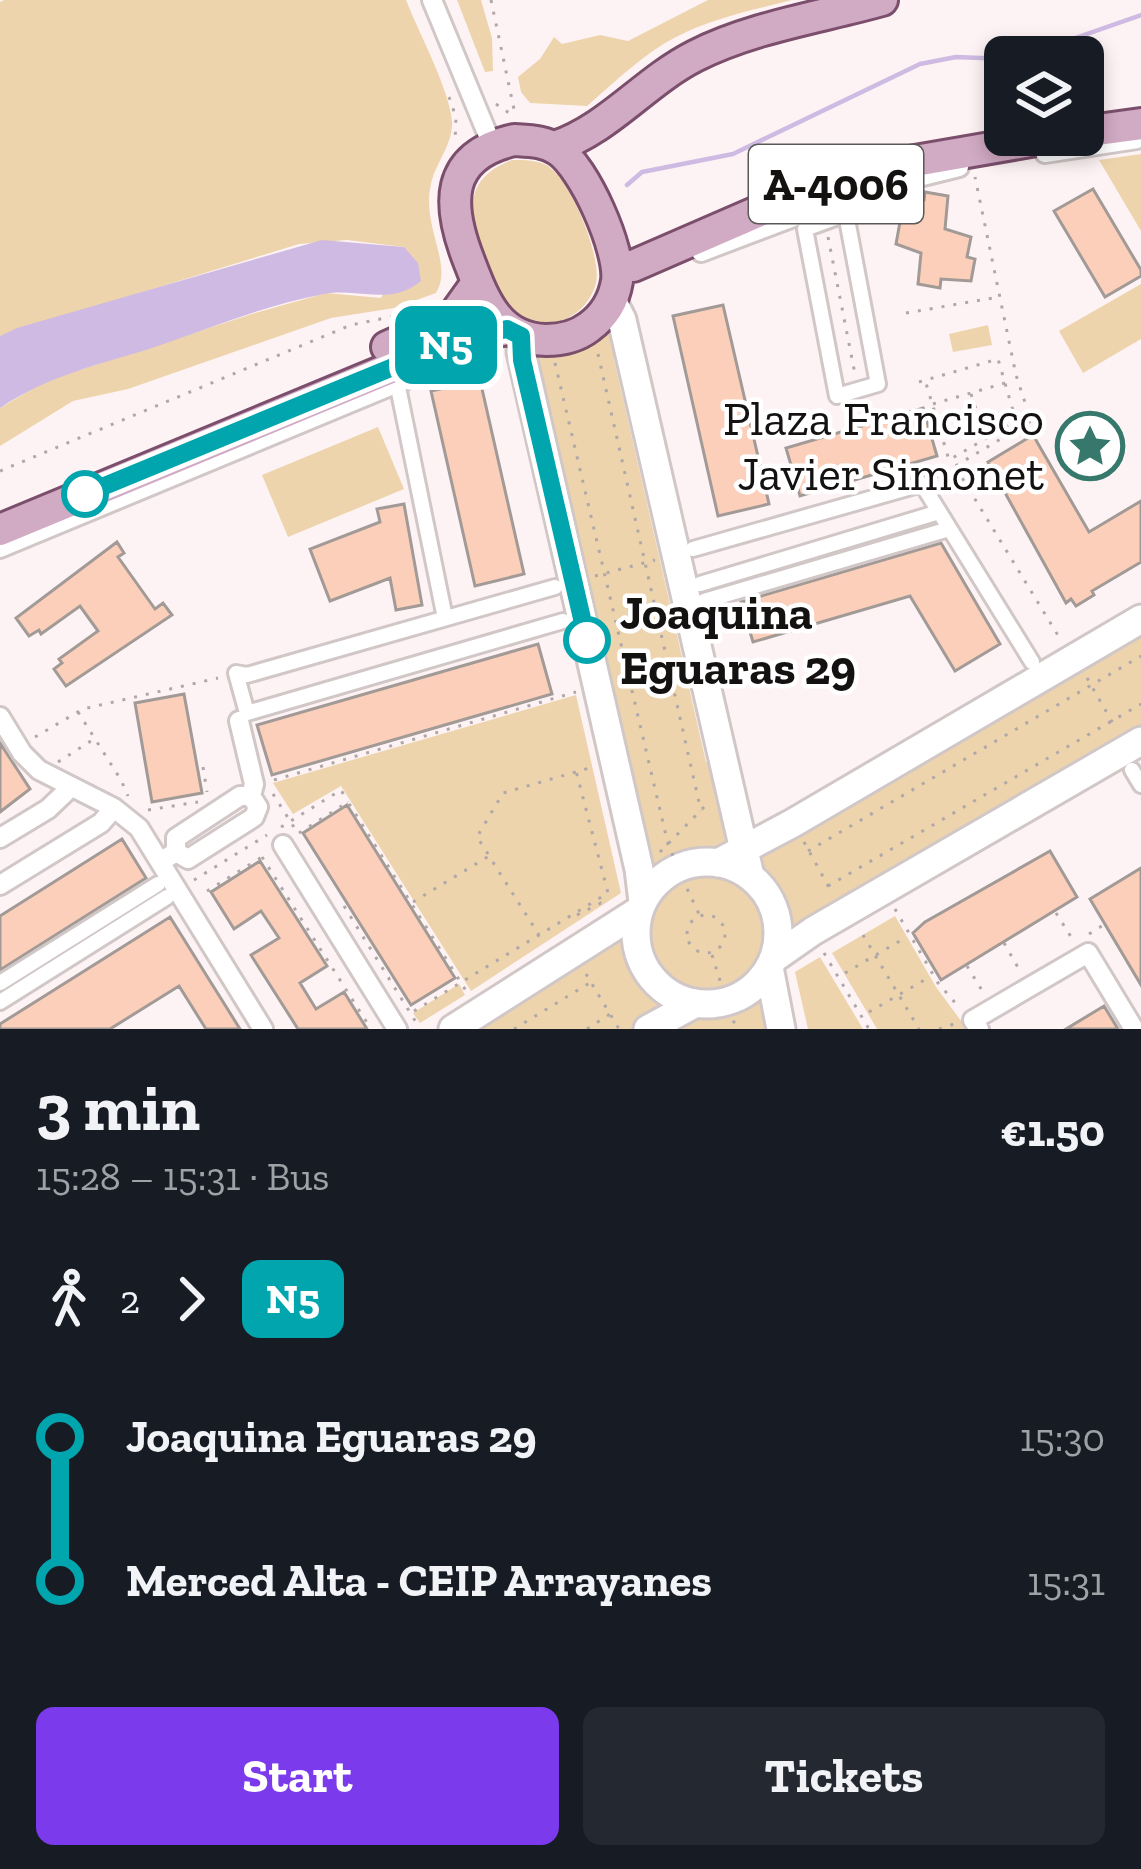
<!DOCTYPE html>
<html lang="en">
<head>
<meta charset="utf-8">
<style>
  :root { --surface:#171b24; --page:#242831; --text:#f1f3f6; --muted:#9ea1a6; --accent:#7c3aed }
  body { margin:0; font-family:"Zilla Slab",serif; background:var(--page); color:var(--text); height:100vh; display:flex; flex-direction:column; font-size:45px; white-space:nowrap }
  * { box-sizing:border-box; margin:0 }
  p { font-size:39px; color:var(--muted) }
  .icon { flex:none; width:66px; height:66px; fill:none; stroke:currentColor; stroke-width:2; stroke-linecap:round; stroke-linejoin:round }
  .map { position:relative; height:1029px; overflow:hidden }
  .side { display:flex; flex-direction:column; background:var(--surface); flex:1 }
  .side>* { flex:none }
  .badge { padding:0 24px; border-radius:18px; font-size:42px; line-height:78px }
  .tools { position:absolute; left:984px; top:36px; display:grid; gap:24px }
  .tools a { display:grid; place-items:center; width:120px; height:120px; border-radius:18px; background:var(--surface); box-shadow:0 6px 18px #0003; font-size:60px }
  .map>.badge { position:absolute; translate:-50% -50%; box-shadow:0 0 0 6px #fff }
  .legs { display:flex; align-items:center; gap:18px; height:132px; padding:0 36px; font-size:39px }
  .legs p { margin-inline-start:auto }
  .head { display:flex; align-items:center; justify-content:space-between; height:204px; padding:0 36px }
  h1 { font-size:66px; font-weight:700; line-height:90px }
  .action { display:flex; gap:24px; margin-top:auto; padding:24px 36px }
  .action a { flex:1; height:138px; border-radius:18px; background:var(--accent); color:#fff; font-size:48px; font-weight:700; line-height:138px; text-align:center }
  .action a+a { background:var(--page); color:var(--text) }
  ul { padding:0 36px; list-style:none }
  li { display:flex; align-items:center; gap:42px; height:144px; font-size:45px }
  li i { display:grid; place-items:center; width:18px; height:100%; margin:0 15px; background:currentColor }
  li i::after { content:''; width:30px; height:30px; margin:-15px; border:9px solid; border-radius:50%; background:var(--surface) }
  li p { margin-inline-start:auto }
  li:first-child i { background:linear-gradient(#0000 50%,currentColor 0) }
  li:last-child i { background:linear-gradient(currentColor 50%,#0000 0) }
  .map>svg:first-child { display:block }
  .green { fill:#edd4ad }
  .water { fill:#cebae2 }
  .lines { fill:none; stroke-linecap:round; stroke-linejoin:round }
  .stream { stroke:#cebae2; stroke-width:4.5 }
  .building { fill:#fccfba; stroke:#a29a96; stroke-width:3 }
  .pedestrian-casing { stroke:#d1c7c7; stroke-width:20 }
  .minor-casing { stroke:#d1c7c7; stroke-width:24 }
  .secondary-casing { stroke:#d1c7c7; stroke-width:33 }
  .primary-casing { stroke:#7b4f6c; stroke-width:36 }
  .path { stroke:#b0a7a8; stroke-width:3; stroke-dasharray:3 9; stroke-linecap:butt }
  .pedestrian { stroke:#fff; stroke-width:14 }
  .minor { stroke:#fff; stroke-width:18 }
  .secondary { stroke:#fff; stroke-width:27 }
  .primary { stroke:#d1aac4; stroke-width:30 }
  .line-1-casing { stroke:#fff; stroke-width:27 }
  .line-1 { stroke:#00a5ad; stroke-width:18 }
  .stop-1-dot { fill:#fff; stroke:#00a5ad; stroke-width:6 }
  .labels { text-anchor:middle; stroke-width:9; stroke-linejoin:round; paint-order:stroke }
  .shield { fill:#fff; stroke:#5a5858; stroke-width:3 }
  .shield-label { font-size:45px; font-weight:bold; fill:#141111 }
  .poi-label { font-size:48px; fill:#141111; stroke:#fff; text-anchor:end }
  .stop-label { font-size:48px; font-weight:bold; fill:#141111; stroke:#fff; text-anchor:start }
</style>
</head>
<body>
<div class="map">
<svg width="1141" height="1029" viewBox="0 0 1141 1029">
  <rect width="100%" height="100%" fill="#fef3f4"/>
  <path class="green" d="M4,0H406C419,33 445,81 451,114C457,141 436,160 431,184C421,227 454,264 436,293L394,308L331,318L128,389L73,401L0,446V408L46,381L255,313L326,293L381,298L404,247L347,240L299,244L0,336V2Z
    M457,0H481L492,38L493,71L485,72Z
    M708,0H792C753,10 712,18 676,37C643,54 615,82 587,106L530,103L521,92L518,77L540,59L554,37L562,44L600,35L628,41Z
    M1141,154V231L1099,160Z
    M512,160C524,160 537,160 548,166C571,180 602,257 596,283C587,320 537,340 509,309C499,298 495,281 490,267C472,223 455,182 512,160Z
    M1141,284V339L1083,373L1059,331Z
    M988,325L992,345L953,352L949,334Z
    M608,334L615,336L622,356L614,359L706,762L714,761L733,846C697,863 686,845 648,880V848L542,377H535L530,355L576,352Z
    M378,427L404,489L288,537L262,475Z
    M1141,636V727L852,897L784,944C784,921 782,902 767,884C759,874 754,870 751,857L808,823L812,829Z
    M576,695L621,893L471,991L341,786L293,814L273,783Z
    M645 934a61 61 0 1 1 122 0a61 61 0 1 1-122 0Z
    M895,916L936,987L967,1029H877L832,953Z
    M626,931L639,974L663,1009L635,1029H479L573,971L570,963Z
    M820,957L863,1029H808L795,972Z
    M459,984L465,995L420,1023L413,1013Z
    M765,987L774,1025L766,1029H682L680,1019L725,1010Z"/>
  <path class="water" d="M322,240L404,247L418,263L421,281C390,307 360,287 324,294C266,305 210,328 155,347C101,364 47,376 0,408V336L17,328Z"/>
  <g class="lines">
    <path class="stream" d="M1021,57L1141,15
      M627,185L642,172L733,154L920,64L956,57L1005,59"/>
  </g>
  <path class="building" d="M1093,189L1141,270V276L1105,297L1054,211Z
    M925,192L948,196L945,229L971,237L967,257L975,259L971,281L941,279L940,288L918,284L921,253L896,244L900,222L891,220L896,198L924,200Z
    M723,305L769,504L718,516L673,316Z
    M480,380L524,574L475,586L431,391Z
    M923,408L937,456L800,496L786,448Z
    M1033,435L1089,532L1141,501V562L1092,591L1094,595L1076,606L1071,599L1066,603L988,462Z
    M404,504L422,605L396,610L390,578L330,601L310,549L380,522L377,509Z
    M117,542L124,553L118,557L155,609L163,603L172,615L66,686L54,669L62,663L59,659L98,631L80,606L41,634L39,630L29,636L16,618Z
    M941,543L1000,644L955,671L910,596L753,642L741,602Z
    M538,644L552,694L272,775L257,725Z
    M184,694L202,793L152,802L135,703Z
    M0,743L30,789L0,812Z
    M347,805L455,978L411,1005L303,833Z
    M122,839L146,878L0,970V916Z
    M1050,851L1077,897L941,980L913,933L925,922Z
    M260,861L327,966L300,983L316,1009L344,992L367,1029H298L256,963L251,955L279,938L261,911L234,929L211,892Z
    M1141,868V985L1090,899Z
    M170,917L240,1029H206L179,986L110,1029H0V1024Z
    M1104,1006L1118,1029H1066Z"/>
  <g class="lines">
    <g class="pedestrian-casing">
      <path id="pedestrian" d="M846,214L878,384L837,396L805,229Z
        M399,392L445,618
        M693,549L922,484L1032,662
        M700,584L939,512
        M555,587L247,675L236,673L247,713L563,621
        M704,601L949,529
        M1132,770L1141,785
        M0,983L158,884
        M0,1002L167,897"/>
    </g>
    <g class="minor-casing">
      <path id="minor" d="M432,0L492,145
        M1045,153L1137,139
        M701,252L862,191L959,167
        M0,548L489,345
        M0,717L22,753L39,770L114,808L139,828L263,1029
        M239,721L254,784L251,796
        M0,838L48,809L70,788
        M283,845L397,1029
        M160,862L176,852V838L240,796H251L258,807L254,817L188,859L176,852
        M0,885L101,823L114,808
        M979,1029L973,1020L1088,953L1134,1029"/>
    </g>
    <g class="secondary-casing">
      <path id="secondary" d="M612,300L622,320L750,876
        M521,336V352L639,869L643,902
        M636 933a71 71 0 1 1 142 0a71 71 0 1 1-142 0Z
        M718,863L793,823L1141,619
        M773,959L813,931L1141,741
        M769,967L781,1029
        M453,1029L637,912
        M648,1029L696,1003"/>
    </g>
    <g class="primary-casing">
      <path id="primary" d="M1083,132L1141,124
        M514,140C530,141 545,141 558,150C584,167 621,250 617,281C614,300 604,316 589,327C576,337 562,340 546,340C498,339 484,300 469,261C447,205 444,156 514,140Z
        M555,147C610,128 644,82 695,56C752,27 821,17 882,0
        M617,266H633L778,203L892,165L1065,135
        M387,347L452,318L477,283
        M0,530L461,339L507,329"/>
    </g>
    <path class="path" d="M491,0L515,114
      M449,97L456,117L455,142
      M496,104L512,115
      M828,237L855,374
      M906,313L999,297
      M598,354L701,811
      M555,363L668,844L675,861
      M919,382L998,359L1016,421L949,460L925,380
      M971,394L985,437
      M933,404L1005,383
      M956,468L1059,637
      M0,471L351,325L395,316
      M935,478L1031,421L1016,375L975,177
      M595,576L655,560
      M1087,678L1115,727
      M78,712L121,780L128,796
      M35,737L83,709L218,678
      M58,762L94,739
      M203,767L207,792
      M274,780L576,692
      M273,794L297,832
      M148,810L198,802
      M281,827L341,790L348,802
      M299,833L348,802L468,994
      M804,842L831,891
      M808,851L1141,656
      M660,852L708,803
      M488,854L477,837L503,793L593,767
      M262,857L371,1029
      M682,878L699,914
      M194,880L267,835
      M828,886L1141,704
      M207,891L262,857
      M413,902L489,856L539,935
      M344,906L419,1027
      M895,909L938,983L958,1006
      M1056,913L1073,940
      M687 934a19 19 0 1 1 38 0a19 19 0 1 1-38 0Z
      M577,915L601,903L603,905
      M1089,934L1105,924
      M863,935L919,1029
      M1004,943L1020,971
      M824,953L869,1029
      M712,955L722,987
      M967,966L983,992
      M845,973L905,938
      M586,974L619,1029
      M730,1009L736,1029
      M414,1011L608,893L576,771
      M869,1012L928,978
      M514,1029L591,982
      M587,1029L610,1014
      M939,1029L954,1024"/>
    <use href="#pedestrian" class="pedestrian"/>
    <use href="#minor" class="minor"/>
    <use href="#secondary" class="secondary"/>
    <use href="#primary" class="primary"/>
  </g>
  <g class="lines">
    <g class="line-1-casing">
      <path id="line-1" d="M85,494L461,339L507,329L521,336L522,360L587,640"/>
    </g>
    <use href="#line-1" class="line-1"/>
  </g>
  <defs>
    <g id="sight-ring" transform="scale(3.45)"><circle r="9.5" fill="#fff" stroke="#36796c" stroke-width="1.5"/><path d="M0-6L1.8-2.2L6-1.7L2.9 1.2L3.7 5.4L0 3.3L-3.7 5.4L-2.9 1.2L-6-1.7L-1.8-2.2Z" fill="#36796c"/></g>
  </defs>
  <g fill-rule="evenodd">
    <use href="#sight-ring" x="1090" y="446"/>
  </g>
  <g class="stop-1-dot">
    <circle cx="85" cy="494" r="21"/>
    <circle cx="587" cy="640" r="21"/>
  </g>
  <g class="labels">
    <rect class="shield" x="749" y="145" width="174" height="78" rx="9"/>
    <g class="shield-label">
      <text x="836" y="200">A-4006</text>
    </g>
    <g class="poi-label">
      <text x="1044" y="435">Plaza Francisco<tspan x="1044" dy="55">Javier Simonet</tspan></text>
    </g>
    <g class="stop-label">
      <text x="620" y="629">Joaquina<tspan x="620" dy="55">Eguaras 29</tspan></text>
    </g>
  </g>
</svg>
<div class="tools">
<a><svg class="icon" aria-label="layers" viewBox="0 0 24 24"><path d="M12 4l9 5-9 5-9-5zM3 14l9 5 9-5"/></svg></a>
</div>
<b class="badge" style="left:446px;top:345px;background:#00a5ad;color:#fff">N5</b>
</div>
<section class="side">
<div class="head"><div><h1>3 min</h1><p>15:28 – 15:31 · Bus</p></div><b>€1.50</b></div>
<div class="legs"><svg class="icon" aria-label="walk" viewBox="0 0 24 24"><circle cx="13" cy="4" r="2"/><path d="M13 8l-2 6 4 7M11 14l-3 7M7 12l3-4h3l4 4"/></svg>2<svg class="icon" aria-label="forward" viewBox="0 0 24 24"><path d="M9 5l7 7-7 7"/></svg><b class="badge" style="background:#00a5ad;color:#fff">N5</b></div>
<ul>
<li><i style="color:#00a5ad"></i><b>Joaquina Eguaras 29</b><p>15:30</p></li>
<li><i style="color:#00a5ad"></i><b>Merced Alta - CEIP Arrayanes</b><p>15:31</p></li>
</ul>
<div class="action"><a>Start</a><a>Tickets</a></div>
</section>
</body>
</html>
